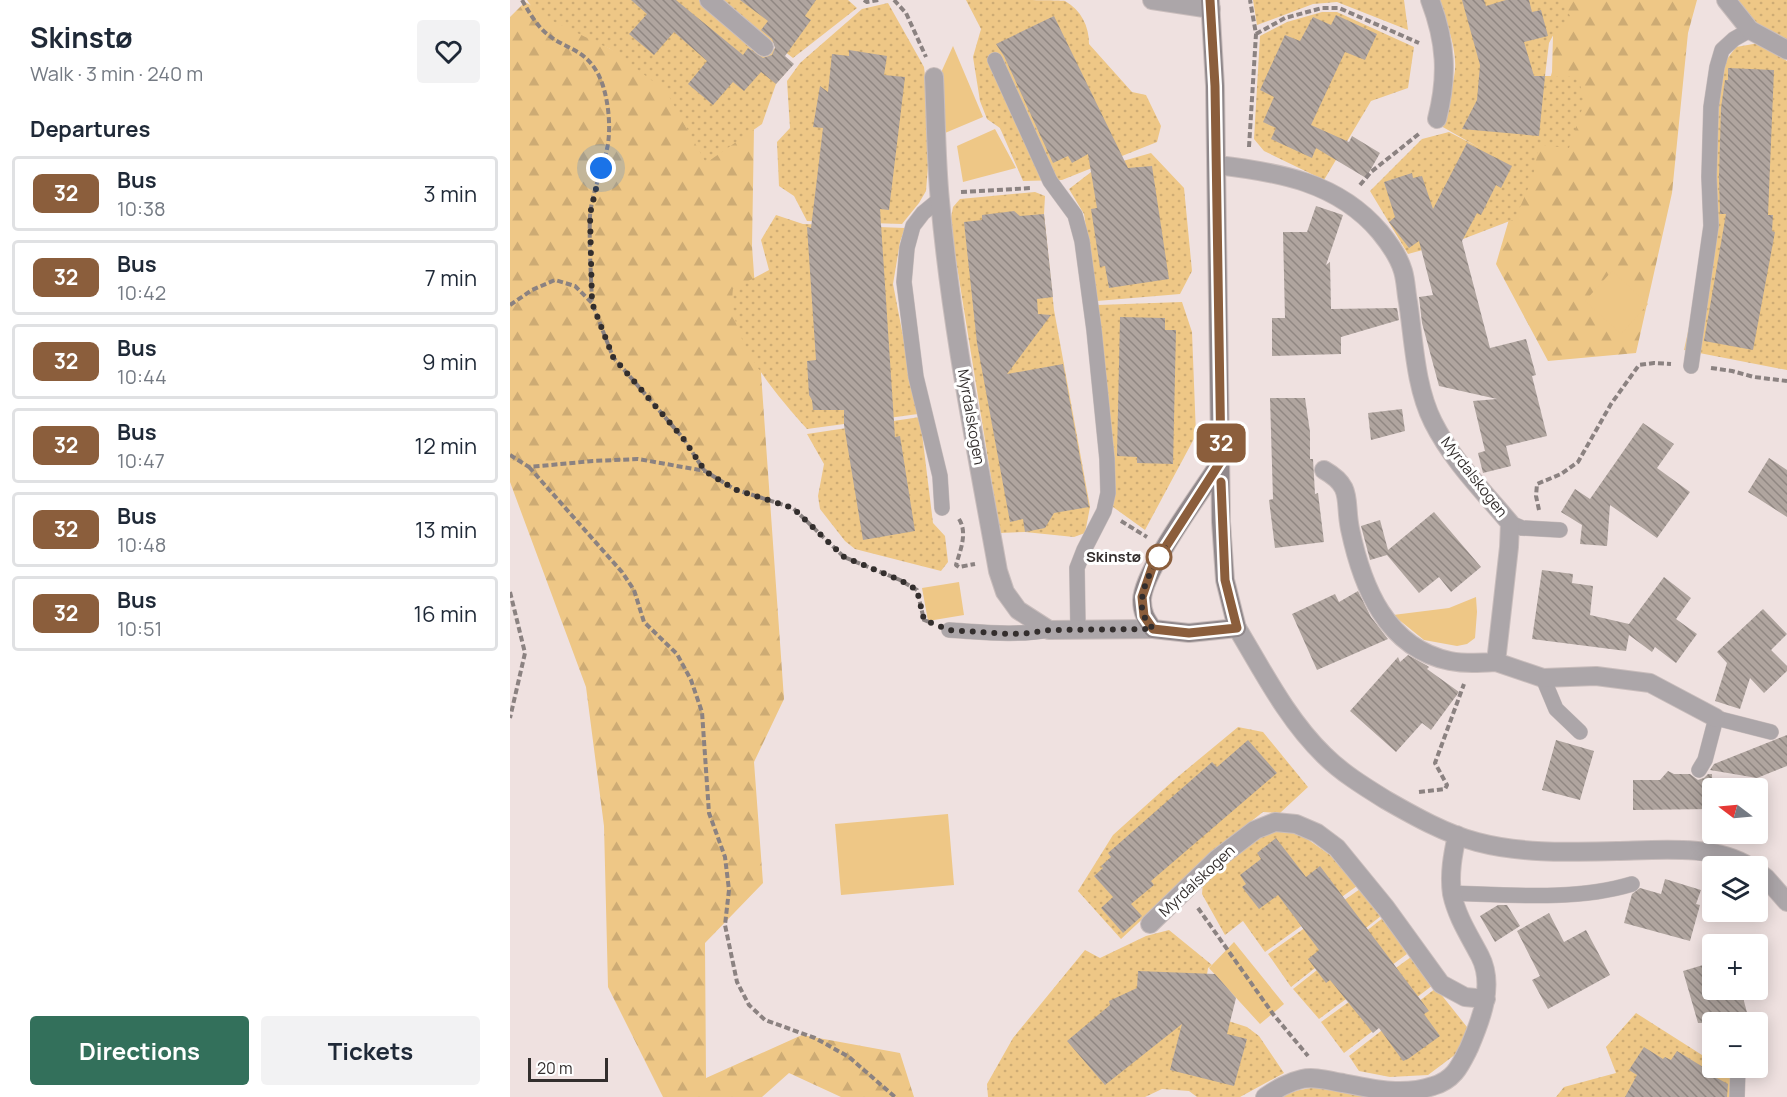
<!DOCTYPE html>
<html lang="en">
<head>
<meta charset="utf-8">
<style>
  :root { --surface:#fff; --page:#f2f2f3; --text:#1f2937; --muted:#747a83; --line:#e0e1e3; --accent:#33705b }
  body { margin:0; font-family:Manrope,sans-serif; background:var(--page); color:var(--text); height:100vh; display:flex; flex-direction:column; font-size:22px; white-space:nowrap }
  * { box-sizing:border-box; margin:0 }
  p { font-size:20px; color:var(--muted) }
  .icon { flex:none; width:33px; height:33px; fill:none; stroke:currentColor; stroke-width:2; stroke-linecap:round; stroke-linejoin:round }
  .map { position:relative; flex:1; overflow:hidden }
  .sheet { display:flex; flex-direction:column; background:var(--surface); width:510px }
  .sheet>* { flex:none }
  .badge { padding:0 12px; border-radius:9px; font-size:21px; line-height:39px }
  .needle { width:39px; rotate:286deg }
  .tools { position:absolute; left:1192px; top:778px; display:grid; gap:12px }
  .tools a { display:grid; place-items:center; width:66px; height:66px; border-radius:6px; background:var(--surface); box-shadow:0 3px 15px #0003; font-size:30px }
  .scale { position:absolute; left:18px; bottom:15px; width:80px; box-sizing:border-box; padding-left:6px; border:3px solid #332e2d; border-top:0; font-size:16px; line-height:21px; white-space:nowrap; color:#332e2d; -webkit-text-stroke:4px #fff; paint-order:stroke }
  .you { position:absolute; width:30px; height:30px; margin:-15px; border:4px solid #fff; border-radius:50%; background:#1a73e8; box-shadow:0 0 0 9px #1a73e833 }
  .map>.badge { position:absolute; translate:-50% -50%; box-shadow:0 0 0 3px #fff }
  h2 { padding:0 30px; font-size:22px; line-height:54px }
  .round { display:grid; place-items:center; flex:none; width:63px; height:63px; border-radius:6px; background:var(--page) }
  .headline { display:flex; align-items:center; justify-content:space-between; height:102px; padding:0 30px }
  h1 { font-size:28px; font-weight:700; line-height:45px }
  .button { display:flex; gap:12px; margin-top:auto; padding:12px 30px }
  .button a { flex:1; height:69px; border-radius:6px; background:var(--accent); color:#fff; font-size:24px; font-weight:700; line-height:69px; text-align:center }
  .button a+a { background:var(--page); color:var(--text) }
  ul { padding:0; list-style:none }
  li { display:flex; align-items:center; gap:18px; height:75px; margin:0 12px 9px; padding:0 18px; border:3px solid var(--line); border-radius:6px }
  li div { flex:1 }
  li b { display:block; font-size:22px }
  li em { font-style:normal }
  li .badge { min-width:66px; font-weight:700; text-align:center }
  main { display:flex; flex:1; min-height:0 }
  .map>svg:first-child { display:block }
  .forest { fill:url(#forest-firs) }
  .park { fill:#eec786 }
  .garden { fill:url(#garden-dots) }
  .building { fill:url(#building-back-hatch) }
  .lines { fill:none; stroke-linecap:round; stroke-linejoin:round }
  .lane-casing { stroke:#c9bdbc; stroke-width:16 }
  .street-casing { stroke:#c9bdbc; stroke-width:20 }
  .secondary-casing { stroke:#c9bdbc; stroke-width:20 }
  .path { stroke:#8b8281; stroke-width:4; stroke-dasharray:6 3; stroke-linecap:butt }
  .lane { stroke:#aca6a9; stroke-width:15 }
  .street { stroke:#aca6a9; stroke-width:18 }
  .secondary { stroke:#90888b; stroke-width:18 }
  .line-casing { stroke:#fff; stroke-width:14 }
  .line { stroke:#8b5e3c; stroke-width:9 }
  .walk { stroke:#332e2d; stroke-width:6; stroke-dasharray:0 10.8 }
  .stop-dot { fill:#fff; stroke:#8b5e3c; stroke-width:3 }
  .labels { text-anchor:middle; stroke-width:6; stroke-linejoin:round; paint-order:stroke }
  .street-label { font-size:15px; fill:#332e2d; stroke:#fff }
  .stop-label { font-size:15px; font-weight:bold; fill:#332e2d; stroke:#fff; text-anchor:end }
</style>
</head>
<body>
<main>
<section class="sheet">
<div class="headline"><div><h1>Skinstø</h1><p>Walk · 3 min · 240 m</p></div><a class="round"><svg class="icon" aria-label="heart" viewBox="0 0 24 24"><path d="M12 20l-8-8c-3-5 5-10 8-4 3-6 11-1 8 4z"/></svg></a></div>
<h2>Departures</h2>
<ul>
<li><span class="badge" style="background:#8b5e3c;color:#fff">32</span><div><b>Bus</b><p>10:38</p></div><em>3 min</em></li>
<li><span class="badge" style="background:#8b5e3c;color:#fff">32</span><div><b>Bus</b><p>10:42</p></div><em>7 min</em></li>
<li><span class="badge" style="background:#8b5e3c;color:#fff">32</span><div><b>Bus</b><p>10:44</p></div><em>9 min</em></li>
<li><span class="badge" style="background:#8b5e3c;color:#fff">32</span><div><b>Bus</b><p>10:47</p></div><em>12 min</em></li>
<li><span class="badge" style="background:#8b5e3c;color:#fff">32</span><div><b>Bus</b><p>10:48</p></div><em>13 min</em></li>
<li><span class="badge" style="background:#8b5e3c;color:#fff">32</span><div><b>Bus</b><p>10:51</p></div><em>16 min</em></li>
</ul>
<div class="button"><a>Directions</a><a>Tickets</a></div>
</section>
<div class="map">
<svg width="1277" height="1097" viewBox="0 0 1277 1097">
  <defs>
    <pattern id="forest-firs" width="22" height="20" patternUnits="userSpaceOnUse" patternTransform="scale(1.5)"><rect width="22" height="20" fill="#eec786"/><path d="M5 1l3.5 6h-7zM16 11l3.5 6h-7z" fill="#cdab74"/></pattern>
    <pattern id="garden-dots" width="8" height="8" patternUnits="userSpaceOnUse" patternTransform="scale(1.5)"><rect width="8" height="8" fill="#eec786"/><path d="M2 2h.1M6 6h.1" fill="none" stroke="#cdab74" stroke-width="1.8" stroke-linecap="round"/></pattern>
    <pattern id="building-back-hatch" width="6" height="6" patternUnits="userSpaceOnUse" patternTransform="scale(1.5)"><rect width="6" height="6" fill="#b0a59f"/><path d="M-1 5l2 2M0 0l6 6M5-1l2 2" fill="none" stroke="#908782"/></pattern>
  </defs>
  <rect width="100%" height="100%" fill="#efe1e0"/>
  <path class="forest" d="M1044,0H1187L1178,33L1162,193L1126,353L1038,361L986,264L1042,72Z
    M15,2L244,128L242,246L274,699L244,762L253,883L195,943L196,1078L292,1035L390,1053L404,1097H331L279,1073L252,1097H153L98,987L94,826L76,687L0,482V17Z"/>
  <path class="park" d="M443,46L473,117L435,133L429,77Z
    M485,129L506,168L453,182L447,146Z
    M1102,271L1138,304L1111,334L1075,301Z
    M449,582L454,615L418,621L412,588Z
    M966,597L967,612L965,638L957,644L947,646L914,640L883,615L939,608Z
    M438,814L444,885L331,895L325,824Z
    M724,942L774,1004L750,1024L699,968Z"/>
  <path class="garden" d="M17,0H190L258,56L265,48L283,64L266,84L252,124L196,163L156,91L100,49L26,13Z
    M208,0H338L347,8L283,58Z
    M456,0C471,0 547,0 555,1C571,10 579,26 579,44L622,92L636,95L651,126L647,142L552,180L513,181L490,128L477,119L470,101L463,57L471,29Z
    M743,0H894L898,30L827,2L803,4L747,25Z
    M929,0H1052L1061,18L1054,27L1046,30L1039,43L1035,76H1067L1075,100L1059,148L1029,145L1023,177L1005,219L953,239L898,254L860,191L912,139L939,132L968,147L931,126C936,108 943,89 945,70C947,48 936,21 929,0Z
    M1225,0H1277V41L1250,28Z
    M378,3L414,67L421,129L416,191L409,203L392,224L297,221L284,196L269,186L267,142L280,128L277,81L290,63L352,9Z
    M812,12H827L904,47L898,88L861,101L814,180L754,151L744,139L750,36L777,22Z
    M1249,43L1277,61V370L1174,350L1201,226L1200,82L1226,47Z
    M641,153L674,188L682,271L670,294L587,301L574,214L559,189L585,169Z
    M525,192L535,196L534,214L544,310L580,507L575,533L564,537L515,532L490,533L440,223L443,207L450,199Z
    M266,215L293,224L395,228L390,242L383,284L408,414L297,429C266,394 216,338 223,289L259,270L251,240Z
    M672,302L682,332L686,435L635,530L603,507L588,305Z
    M410,417L423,523L435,536L438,562L431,571L345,549L335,541L310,509L308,496L314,464L297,434Z
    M728,727L753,732L798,787L770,813L753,812L716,841L611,939L568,891L603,835L664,780Z
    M765,826L793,836L820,855L847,886L755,952L733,921L715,935L692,894L693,881Z
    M850,889L871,916L781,987L758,954Z
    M874,917L897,954L809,1019L783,989Z
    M659,930L702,965L698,968L693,1001L709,1018L737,1027L749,1036L774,1073L730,1097H687L679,1091L652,1089L635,1097H478L477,1084L503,1038L575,950L590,958L636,936Z
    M901,957L923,985L834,1053L811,1022Z
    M926,988L957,1027L950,1051L918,1075L880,1077L849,1071L839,1056Z
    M1126,1013L1203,1062V1068H1212L1223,1075L1221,1097H1046L1054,1087L1106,1073L1096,1047Z
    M814,1087L892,1097H773C786,1089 799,1088 814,1087Z"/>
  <path class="building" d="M121,0H166L233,55L238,48L253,58L262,55L265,48L262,39L251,30L258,21L230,0H306L295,16L301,20L275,56L284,64L266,84L251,72L234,91L223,82L203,105L178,84L197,61L164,32L144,55L119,34L137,14Z
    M952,0H974L976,6L996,0H1019L1022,12L1031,10L1038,36L1014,42L1024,76H1035L1029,136L952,129L967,100L970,65Z
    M826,15L867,34L855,60L835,52L801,125L839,142L842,136L870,153L856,178L806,148L802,158L761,139L766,128L753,122L764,97L750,90L775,35L790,41L803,17L821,25Z
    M544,16L618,168L642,166L659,279L599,288L595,266L590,267L581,209L587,208L578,154L562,163L558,156L543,163L494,56L486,44Z
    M339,50L377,56L374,75L395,77L379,210L370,209L385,437L390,436L405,531L353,540L334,425V410H303L302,400L299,395L297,361L306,360L297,227L301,228L313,128L303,127L310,86L318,92L322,54L339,56Z
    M1218,68L1264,70L1258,215H1263L1262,231L1265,232L1243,350L1194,341L1216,214H1210L1209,177L1211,108L1215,80H1218Z
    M957,143L1002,166L991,188L986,185L971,215L967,213L952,241L980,348L1016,339L1026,375L1022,376L1037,436L996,446L1001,466L973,473L968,453L975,451L963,401L987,399L929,386L912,323L909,297L923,295L909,241L899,248L879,222L885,217L874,182L902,173L903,178L912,176L923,209Z
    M806,206L833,215L816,265L820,262L821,309L887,308L889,320L831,337V354L762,356V318H775L773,232H797Z
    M504,211L510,216L534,214L543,297L527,299L528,314L541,315L497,374L553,364L579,507L544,513L535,528L515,532L513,519L500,522L467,343L454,222L472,220V215Z
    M610,317L655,318V330H666L663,464L627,463V457L607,456Z
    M760,398H795L800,432V459H803L805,494L808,493L814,542L765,548L759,500L763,499Z
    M892,409L895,431L861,440L858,413Z
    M1133,423L1164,444L1147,468L1180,492L1147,538L1100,505L1097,546L1070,544L1072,525L1051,512L1065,489L1080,499Z
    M1259,458L1277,470V517L1238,492Z
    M924,512L971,567L941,592L929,577L909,593L877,555L860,560L851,526L870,520L878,550Z
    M1032,570L1063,574L1062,583L1083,586L1080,615L1119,624L1154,577L1181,598L1166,619L1187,634L1166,663L1145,647L1142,652L1119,635L1116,651L1022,639Z
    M848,591L861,617L878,639L807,670L782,614L825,594L829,602Z
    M1253,609L1277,634L1261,650L1277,666V671L1254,693L1240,678L1230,709L1205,701L1217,663L1207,652Z
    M898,655L916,665L919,667L917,669L949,692L921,730L912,723L886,752L840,711L888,657L890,662Z
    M1277,735V766L1247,778L1200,770L1204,764Z
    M738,740L767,773L641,881L644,885L621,904L632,916L613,933L591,908L603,897L584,876L593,868L591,866L601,857L598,853L702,762L707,767Z
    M1046,740L1084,751L1070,800L1032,790Z
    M1158,771L1164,774H1180L1188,780L1194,778L1198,774H1202L1203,809L1123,810V780H1150Z
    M766,838L796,877L810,866L919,1011L914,1014L930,1036L898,1059L893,1061L869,1028L863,1033L820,980L816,983L798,959L809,950L768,895L749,909L732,887L736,884L730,875L751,859L747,853Z
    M1155,879L1191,890L1186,904L1190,905L1180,941L1114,923L1122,894L1130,888L1151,894Z
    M988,905H997L1010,926L985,942L970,916Z
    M1039,913L1054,942L1076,930L1100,975L1038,1009L1022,980L1030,976L1007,931Z
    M1203,962V990H1231L1239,1020L1227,1023H1188L1173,971Z
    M628,971L705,974L726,998L717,1034L737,1039L724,1086L660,1070L672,1024L595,1085L557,1041L600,1005L599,1001L627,988Z
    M1134,1047L1153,1059L1155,1057L1161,1060L1167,1051L1206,1075L1205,1077L1218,1084L1217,1097H1115L1127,1075L1119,1070Z"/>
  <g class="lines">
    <g class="lane-casing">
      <path id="lane" d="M485,60L540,181L565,215L572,241L584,330L597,459L598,493L594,511L574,550L567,568L568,630
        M430,199L413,213L403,226L397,248L394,282L406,377L430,476L432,508
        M1181,366L1201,226L1199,177L1201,107L1207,67L1212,50L1224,39L1240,30
        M1000,523L1012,528L1050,530
        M439,630C473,632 506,636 539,630
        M1033,678L1046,709L1070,732
        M1189,770L1195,760L1206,718L1261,732
        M942,893C1000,895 1066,901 1122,884
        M1227,1097L1228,1068"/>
    </g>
    <g class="street-casing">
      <path id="street" d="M199,0L254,47
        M642,0L701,9
        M920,0C936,42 938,76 927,119
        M1216,0L1240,30L1277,50
        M424,77C426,118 426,160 430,201C441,325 466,448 488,571L495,592L508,610L539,630L643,629
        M707,165C768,172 828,182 870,232C879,243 889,257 893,271C896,281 896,292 898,302C904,341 905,386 923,422C942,460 973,491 1000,523L999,547L986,662C970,663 955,664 940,661C876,648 852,586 840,529C834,500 844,487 814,470
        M727,628C753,671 777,719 814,755C832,773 855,787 876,800C904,816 936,834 967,842C1012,854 1060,852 1107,851C1147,850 1206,844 1240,867
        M986,662L1033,678L1086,676L1140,683L1206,718
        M1248,872L1256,878L1277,902
        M640,924L707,859L745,830L765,822L786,824L807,833L827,848L876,908L931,984L955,997L976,999
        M755,1097C767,1089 778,1082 792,1079C805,1076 820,1081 833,1083C863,1089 893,1096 923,1086C944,1080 950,1066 959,1048C971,1020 985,985 970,956C959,935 947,917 942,894C939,874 943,854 947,835"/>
    </g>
    <g class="secondary-casing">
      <path id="secondary" d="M700,0L705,86L711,522L715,580L727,628L679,633L643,629C636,619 632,613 632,600C633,570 693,490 711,461"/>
    </g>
    <path class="path" d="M12,0C19,12 26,25 37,34C55,49 73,48 87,72C98,91 102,127 97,149C92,171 82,192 80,216C79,245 81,274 82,303
      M354,0L357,2L369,0
      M384,0L396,13L416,57
      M746,34L775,18L812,8H829L909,43
      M739,147L746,34L740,0
      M850,185L861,172L910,133
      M451,192L522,188
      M0,305L22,290L45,280L65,286L82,303L103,357L173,438L194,470
      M1201,368L1222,371L1244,377L1277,381
      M0,455L19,467L83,461L128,459L195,471L224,489L283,508L334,557L390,580L407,590L414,620L422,623
      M19,467L112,572L124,590L134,622L167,654L181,680L192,712L199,813L215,857L219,890L215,925L227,982L239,1005L255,1020L305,1038L339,1057L385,1097
      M1029,510L1026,496L1027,484L1051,474L1068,462L1101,404L1129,365L1144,363L1161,364
      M449,519C458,533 450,551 446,565L449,567L465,564
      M611,521L637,537
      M0,592L15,653L0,718
      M909,792L935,789L937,785L925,763L954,684
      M688,908L763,1014L798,1056"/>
    <use href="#lane" class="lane"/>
    <use href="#street" class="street"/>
    <use href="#secondary" class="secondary"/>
  </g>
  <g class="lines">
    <g class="line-casing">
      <path id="line" d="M700,0L705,86L711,461L642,568L632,597L634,616L643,629L679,633L727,628L715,580L711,482"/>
    </g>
    <use href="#line" class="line"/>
    <path class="walk" d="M91,168L80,214L82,303L103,357L173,438L195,471L224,489L283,508L334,557L390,580L407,590L414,620L439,630L498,634L520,633L539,630L643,629C641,626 637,622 635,618C624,596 644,565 655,548L649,557"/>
  </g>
  <circle class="stop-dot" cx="649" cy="557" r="12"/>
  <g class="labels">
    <g class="street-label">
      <text transform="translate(461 417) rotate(80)" y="5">Myrdalskogen</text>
      <text transform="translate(964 477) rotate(52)" y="5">Myrdalskogen</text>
      <text transform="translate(687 881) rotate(-43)" y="5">Myrdalskogen</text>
    </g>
    <g class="stop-label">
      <text x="631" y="562">Skinstø</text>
    </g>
  </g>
</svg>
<div class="tools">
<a><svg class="needle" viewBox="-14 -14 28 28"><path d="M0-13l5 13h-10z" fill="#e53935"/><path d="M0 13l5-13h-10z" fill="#747a83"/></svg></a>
<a><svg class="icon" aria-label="layers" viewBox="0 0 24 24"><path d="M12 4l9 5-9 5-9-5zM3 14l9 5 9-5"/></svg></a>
<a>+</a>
<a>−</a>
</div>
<div class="scale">20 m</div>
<div class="you" style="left:91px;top:168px"></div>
<b class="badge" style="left:711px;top:443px;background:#8b5e3c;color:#fff">32</b>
</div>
</main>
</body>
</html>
